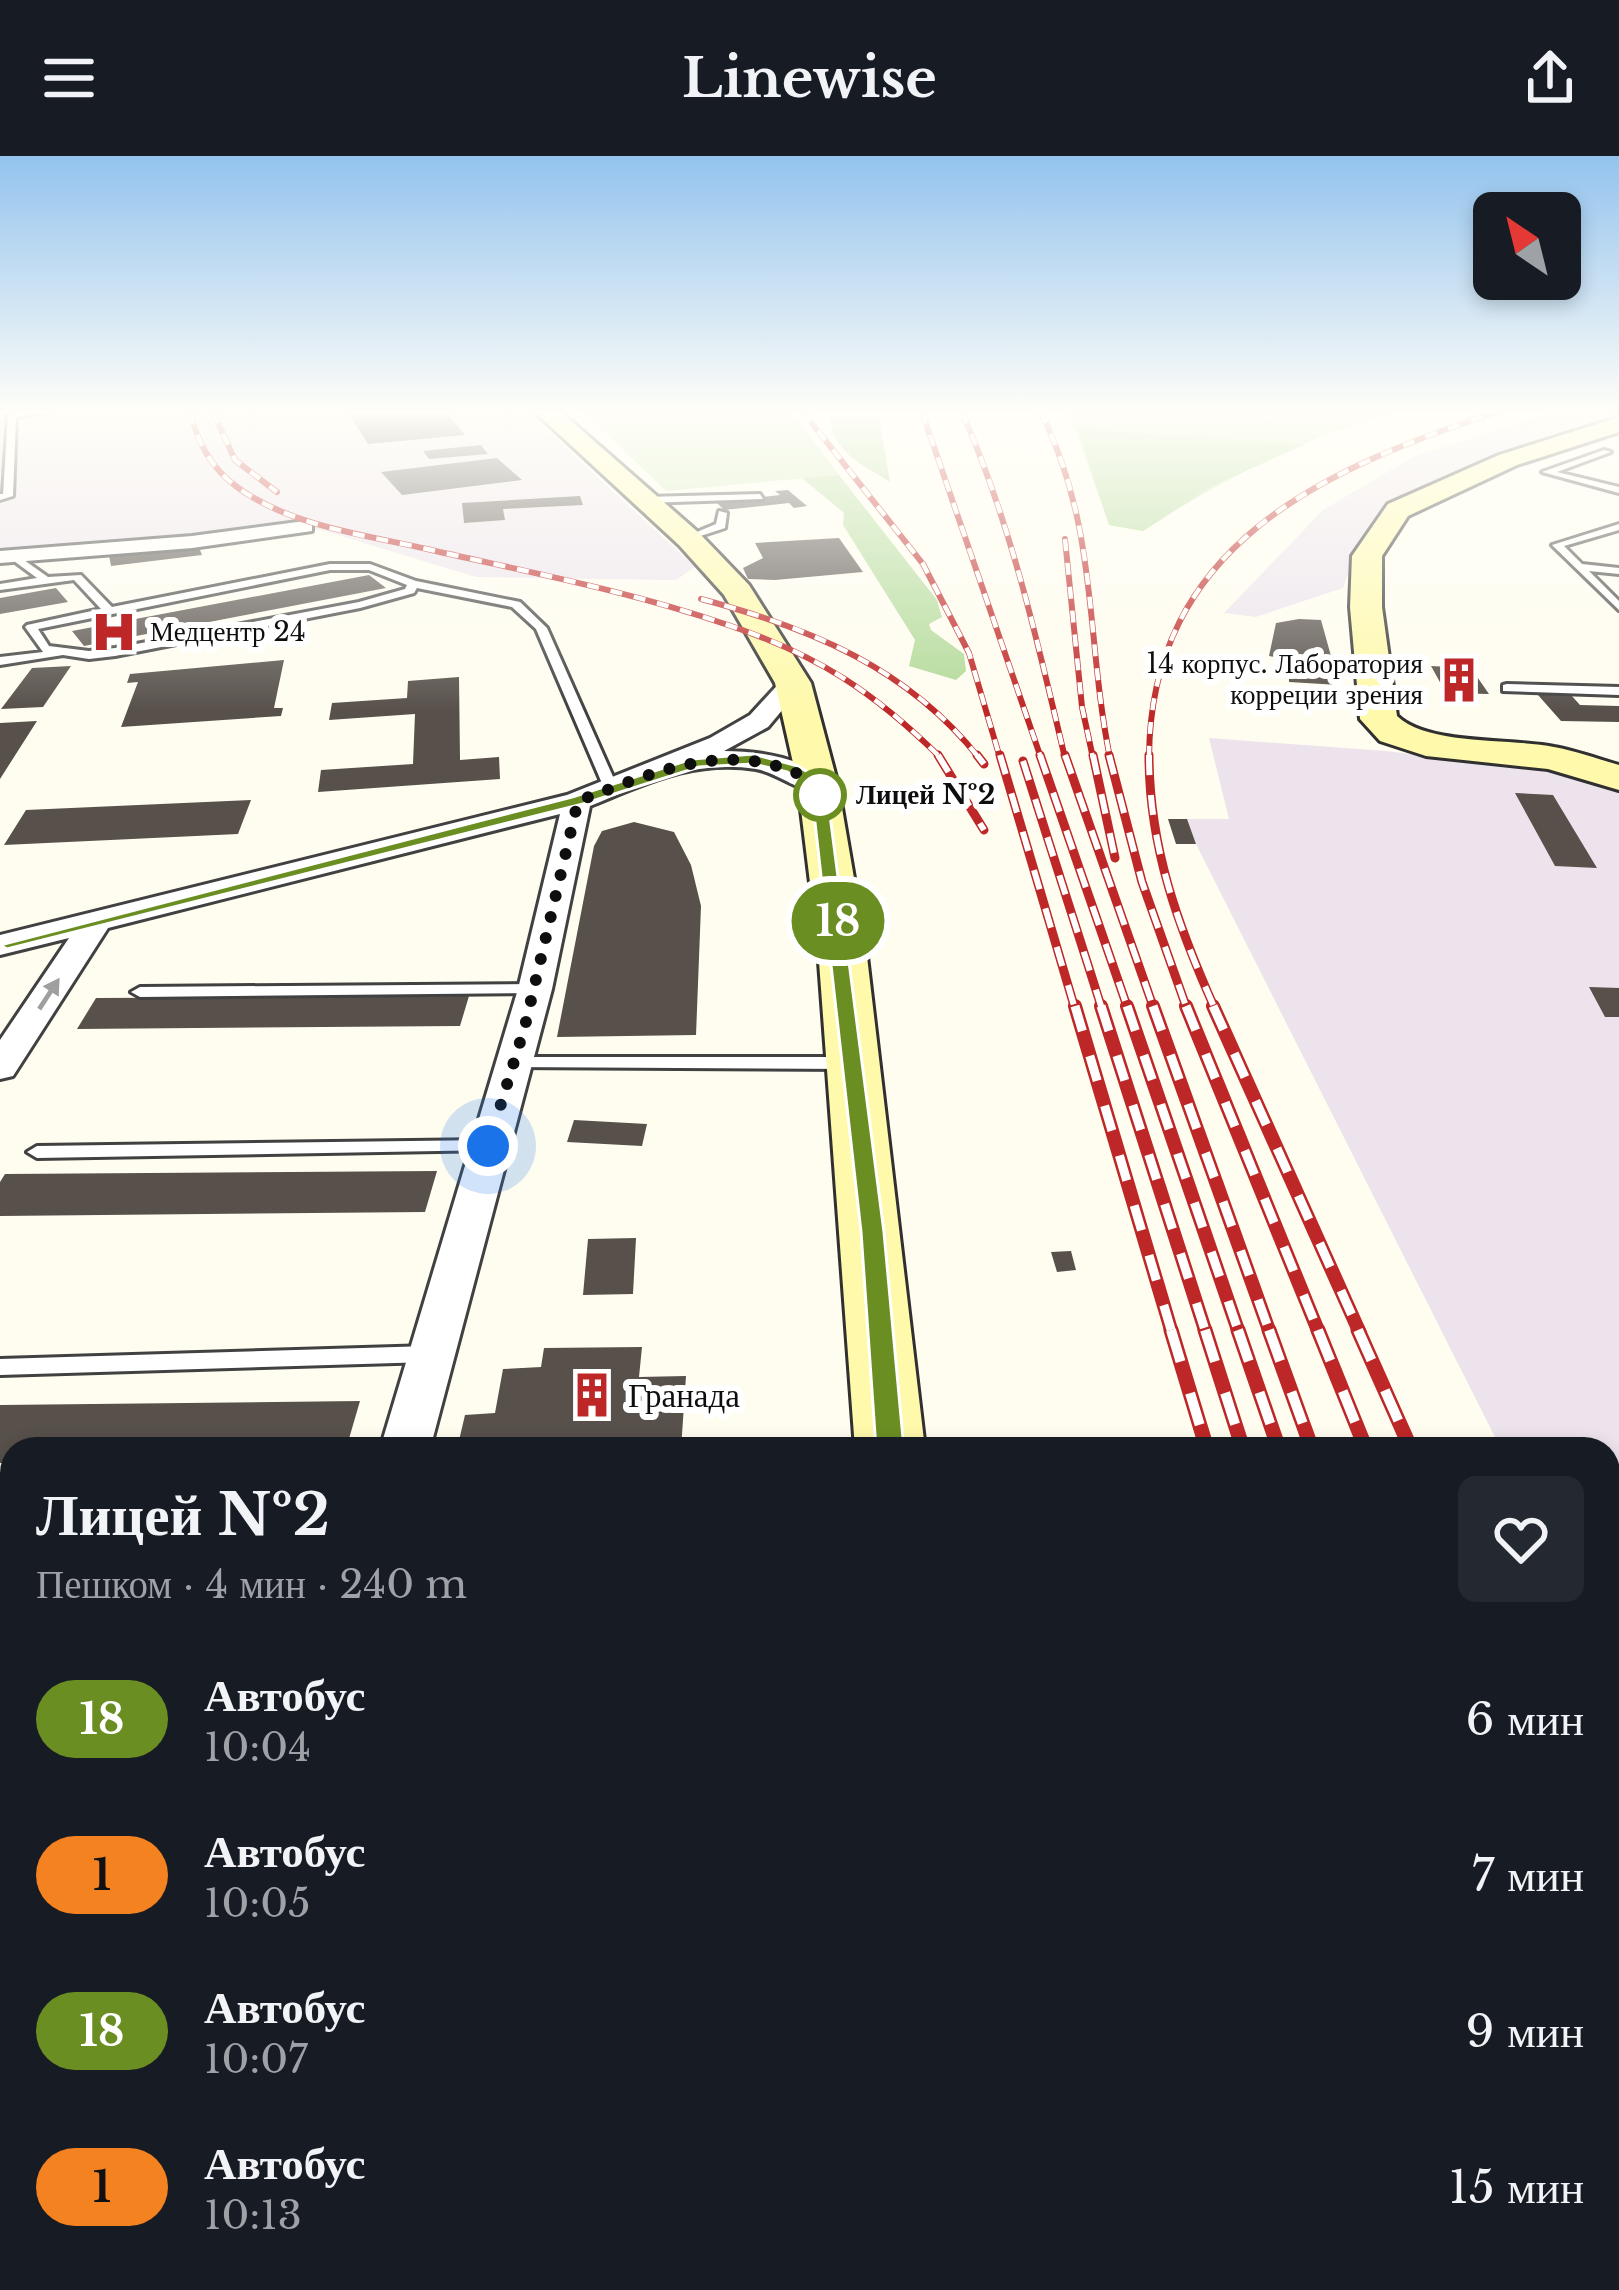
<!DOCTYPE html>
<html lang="ru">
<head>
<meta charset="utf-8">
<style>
  :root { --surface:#171b24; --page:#242831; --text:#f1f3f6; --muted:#9ea1a6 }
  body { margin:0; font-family:"Libre Baskerville",serif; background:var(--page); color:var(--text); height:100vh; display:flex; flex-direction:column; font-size:45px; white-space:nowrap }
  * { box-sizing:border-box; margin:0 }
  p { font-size:39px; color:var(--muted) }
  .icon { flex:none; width:66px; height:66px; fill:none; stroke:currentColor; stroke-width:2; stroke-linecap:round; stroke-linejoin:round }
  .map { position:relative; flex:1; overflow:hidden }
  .side { position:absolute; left:0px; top:1281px; width:1620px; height:855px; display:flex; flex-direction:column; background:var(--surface); border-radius:36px 36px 0 0; box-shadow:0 6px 18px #0003 }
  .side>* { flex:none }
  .badge { padding:0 24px; border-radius:39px; font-size:42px; line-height:78px }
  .needle { width:78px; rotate:325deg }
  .tools { position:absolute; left:1473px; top:36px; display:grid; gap:24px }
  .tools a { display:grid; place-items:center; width:108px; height:108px; border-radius:18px; background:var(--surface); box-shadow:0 6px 18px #0003; font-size:60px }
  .you { position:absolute; width:60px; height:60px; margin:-30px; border:9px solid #fff; border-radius:50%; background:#1a73e8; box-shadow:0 0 0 18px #1a73e833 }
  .map>.badge { position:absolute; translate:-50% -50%; box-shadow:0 0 0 6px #fff }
  .round { display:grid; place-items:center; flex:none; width:126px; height:126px; border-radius:18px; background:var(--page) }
  .head { display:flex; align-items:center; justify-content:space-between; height:204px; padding:0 36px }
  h1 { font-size:57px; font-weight:800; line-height:90px }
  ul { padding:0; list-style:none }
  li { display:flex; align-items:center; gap:36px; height:156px; padding:0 36px }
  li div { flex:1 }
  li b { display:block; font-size:45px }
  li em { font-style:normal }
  li .badge { min-width:132px; font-weight:700; text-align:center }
  header { display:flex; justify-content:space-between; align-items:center; height:156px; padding:0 36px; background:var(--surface); font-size:54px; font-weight:800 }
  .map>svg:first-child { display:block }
  .industrial { fill:#ece3ed }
  .green { fill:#d0e9b9 }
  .forest { fill:#b3da99 }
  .building { fill:#57504b }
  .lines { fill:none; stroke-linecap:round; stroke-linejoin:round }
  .lane-casing { stroke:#414141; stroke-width:6 }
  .street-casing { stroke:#414141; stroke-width:6 }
  .secondary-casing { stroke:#303030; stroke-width:6 }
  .lane { fill:#fff; fill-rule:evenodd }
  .street { fill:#fff; fill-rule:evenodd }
  .secondary { fill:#fef9ab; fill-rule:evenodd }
  .rail-far4-casing { stroke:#be2727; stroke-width:6 }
  .rail-far3-casing { stroke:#be2727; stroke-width:9 }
  .rail-far2-casing { stroke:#be2727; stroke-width:14 }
  .rail-far1-casing { stroke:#be2727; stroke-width:15 }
  .rail-casing { stroke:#be2727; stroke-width:20 }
  .rail-far4 { stroke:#fff; stroke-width:4.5; stroke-dasharray:12; stroke-linecap:butt }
  .rail-far3 { stroke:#fff; stroke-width:6; stroke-dasharray:20; stroke-linecap:butt }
  .rail-far2 { stroke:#fff; stroke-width:9; stroke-dasharray:26; stroke-linecap:butt }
  .rail-far1 { stroke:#fff; stroke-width:10; stroke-dasharray:33; stroke-linecap:butt }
  .rail { stroke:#fff; stroke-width:15; stroke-dasharray:44; stroke-linecap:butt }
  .oneway { fill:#9f9f9f }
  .line { fill:#6b8e23; stroke:#fff; stroke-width:3 }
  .walk { stroke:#0e0e0e; stroke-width:12; stroke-dasharray:0 21.6 }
  .stop-dot { fill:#fff; stroke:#6b8e23; stroke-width:6 }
  .labels { text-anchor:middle; stroke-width:12; stroke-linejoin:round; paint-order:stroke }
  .far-poi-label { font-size:27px; fill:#0e0e0e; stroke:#fff; text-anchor:start }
  .far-stop-label { font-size:27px; font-weight:bold; fill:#0e0e0e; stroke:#fff; text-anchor:start }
  .poi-label { font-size:33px; fill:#0e0e0e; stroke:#fff; text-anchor:start }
</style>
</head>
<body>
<header><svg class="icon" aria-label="menu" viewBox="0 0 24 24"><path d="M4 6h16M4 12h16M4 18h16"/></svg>Linewise<svg class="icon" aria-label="share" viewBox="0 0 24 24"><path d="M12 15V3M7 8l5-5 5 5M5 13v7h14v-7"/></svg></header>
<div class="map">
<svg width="1619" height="2134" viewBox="0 0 1619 2134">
  <rect width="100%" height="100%" fill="#fffdf0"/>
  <path class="industrial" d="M0,256H527L695,411L676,424L476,421L321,374L0,397Z
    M1553,256H1619V261L1558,279L1404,338L1386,352L1361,383L1343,432L1256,461L1224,457L1323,354L1413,301Z
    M1209,582L1386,595L1539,614L1619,634V1523L1608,1502V1293H1501L1196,688L1187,663H1229Z"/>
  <path class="green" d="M584,256H792L839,319L666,335Z
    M1069,256H1400C1308,278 1221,324 1143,375L1109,369Z"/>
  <path class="forest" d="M830,261L879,262L890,326C863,309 831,295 830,261Z
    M1078,273L1304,289L1214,329L1143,375L1109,369Z
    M839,319L937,444L942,461L929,468L931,474L964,498L966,515L956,524L909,510L915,484L843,369L844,357L802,322Z"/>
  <path class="building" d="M348,256H446L465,279L368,288Z
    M481,289L488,298L429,303L423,295Z
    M497,302L522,324L402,339L381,316Z
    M788,334L807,350L794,352L789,347L724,354L716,346L780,339L775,335Z
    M580,340L583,349L503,353L505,364L464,367L462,347Z
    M839,382L863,416L775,424L748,423L743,412L763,402L755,387Z
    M198,389L202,399L111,410L109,399Z
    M369,419L386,432L84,490L72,475Z
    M56,432L68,446L0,458V442Z
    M1299,463L1321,464L1339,529L1289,526L1288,503L1269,500L1276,467Z
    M284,504L274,552H283L281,560L121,571L138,526L127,527L130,518Z
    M71,510L43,551L1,553L32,512Z
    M1431,510L1471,512L1489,538L1446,537Z
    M459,521L460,604L499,601L500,623L318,636L321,614L413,608L415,558L329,564L332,547L407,542L408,525Z
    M1538,539H1571L1580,549L1619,550V566L1561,565Z
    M37,565L0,623V567Z
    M1515,637L1553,639L1597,712L1555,710Z
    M251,644L238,678L4,689L26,654Z
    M1168,663H1187L1196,688H1176Z
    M634,666L674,676L691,709L701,750L696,879L557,881L594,690L602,675Z
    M1589,831L1619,832V861H1605Z
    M469,840L460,870L77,873L96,842Z
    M574,964L647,968L642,990L567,986Z
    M437,1015L425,1056L0,1060V1026L5,1018Z
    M636,1082L633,1138L583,1139L588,1083Z
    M1071,1095L1076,1114L1057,1116L1051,1096Z
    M642,1191L639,1221L686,1220L681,1293H457L465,1259L495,1257L503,1213L541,1211L544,1192Z
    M360,1245L346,1293H12V1307H0V1249Z
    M0,1789H12V1898H0Z"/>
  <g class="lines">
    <g class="lane-casing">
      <path id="lane" d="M17,256H46L16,261L13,340L0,344V338H3L8,259Z
        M1604,294L1611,296L1557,316L1619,331V337L1542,316Z
        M760,338L763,343L645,347L640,344L645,341Z
        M719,355L727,357L725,372L685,385V381L716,368Z
        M1619,368V374L1564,390L1582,408L1619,412V418L1589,415L1619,445V454L1552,389Z
        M14,397L48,421L81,419L112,451L330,408H370L416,425L520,446L547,472L618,632L611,636L604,632L536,473L512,451L417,432L414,437L360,452L115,500L89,503L63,499L0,509V501L43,496L25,471L27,469L101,453L74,424L0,434V428L37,422L10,402ZM330,414H369L407,429L405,433L359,446L115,492L89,495L49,490L38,473Z
        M1507,528L1619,531V539L1503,535V529Z
        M535,828L544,833L541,837L140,841L131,836L140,831Z
        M515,901H850L859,907L850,913L508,911L506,907Z
        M488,984L495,986L498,990L495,994L37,1002L27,996L37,990Z
        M429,1190L437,1192L441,1198L437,1204L429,1206L0,1219V1203Z
        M12,1709V1739L0,1740V1710Z
        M544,2124H582L581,2134H543Z"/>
    </g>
    <g class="street-casing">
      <path id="street" d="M305,365L312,367V375L192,392L0,407V395L192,380Z
        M793,520L805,527L768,571L724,595C760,595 807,602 832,629L828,635C804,641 780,617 756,613C694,603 647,627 590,650L552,833L430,1293H380L518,833L560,658L108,772L13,920L0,923V884L69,782L0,799V779L567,639L710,582L750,559L784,522Z
        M158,2124H234L231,2134H155Z"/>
    </g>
    <g class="secondary-casing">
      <path id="secondary" d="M535,256H561L699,377L749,429L811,527L838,629L866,792L925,1293H855L818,792L798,629L775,527L724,439L679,389Z
        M1619,261V276L1517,309L1408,360L1382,400V451L1397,560C1428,590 1512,582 1554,591C1576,595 1598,603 1619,609V634L1548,613L1426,600L1380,585L1360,563L1350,451L1352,400L1388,348L1499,299Z
        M886,2124H994L995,2134H887Z"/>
    </g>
    <use href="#lane" class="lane"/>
    <use href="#street" class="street"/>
    <use href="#secondary" class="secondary"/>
    <g class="rail-far4-casing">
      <path id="rail-far4" d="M190,256C198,287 211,312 237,331C290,370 365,379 427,393C528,416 629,435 728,469C818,499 874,536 941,602
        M213,256L235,304L277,336
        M803,256L923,408L969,497L1000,602
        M922,256L1041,602
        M962,256C1011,368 1037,483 1065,602
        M1041,256C1099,375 1085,478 1110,602
        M1065,383L1082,551L1093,602
        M701,443C810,472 908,512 979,602
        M1149,602C1150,390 1322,313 1497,256"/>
    </g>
    <g class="rail-far3-casing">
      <path id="rail-far3" d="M938,599L984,674
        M977,599L984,608
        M1000,599L1075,853
        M1040,599L1128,853
        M1065,599L1154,853
        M1093,599L1115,702
        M1109,599L1142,726L1187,853
        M1149,599C1149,691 1178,770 1215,853
        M1023,605L1102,853"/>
    </g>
    <g class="rail-far2-casing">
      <path id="rail-far2" d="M1075,850L1172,1177
        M1101,850L1206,1177
        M1127,850L1239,1177
        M1153,850L1270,1177
        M1186,850L1319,1177
        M1213,850L1360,1177"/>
    </g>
    <g class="rail-far1-casing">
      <path id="rail-far1" d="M1171,1174L1207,1293
        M1205,1174L1243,1293
        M1238,1174L1279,1293
        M1269,1174L1312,1293
        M1318,1174L1366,1293
        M1358,1174L1411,1293"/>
    </g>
    <g class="rail-casing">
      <path id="rail" d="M1608,1739L1619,1763
        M1608,1881L1619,1907
        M1608,2045L1619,2073
        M1462,2124L1465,2134
        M1510,2124L1513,2134
        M1565,2124L1569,2134"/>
    </g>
    <use href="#rail-far4" class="rail-far4"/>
    <use href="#rail-far3" class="rail-far3"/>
    <use href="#rail-far2" class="rail-far2"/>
    <use href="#rail-far1" class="rail-far1"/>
    <use href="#rail" class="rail"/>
  </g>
  <defs><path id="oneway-solid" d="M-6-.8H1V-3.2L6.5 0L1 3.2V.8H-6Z" transform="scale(3)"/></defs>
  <use class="oneway" href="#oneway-solid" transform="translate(49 838) rotate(-57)"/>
  <linearGradient id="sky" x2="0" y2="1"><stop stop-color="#93c3ee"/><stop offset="0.46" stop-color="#fffef8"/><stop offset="1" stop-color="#fffef8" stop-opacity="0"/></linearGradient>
  <rect width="1619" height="555" fill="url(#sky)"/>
  <path class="line" d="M753,598L798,610L826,628L884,1076L904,1293L890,1303L876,1293L861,1076L811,631L787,616L753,608L699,611L583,648L7,793L0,789L572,641L692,603Z"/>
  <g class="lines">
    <path class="walk" d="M488,990L525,870L578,645C661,614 735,579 818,628L820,639"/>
  </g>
  <defs>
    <g id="hospital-bare" transform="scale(3.6)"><path d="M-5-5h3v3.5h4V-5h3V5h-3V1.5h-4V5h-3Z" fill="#be2727" stroke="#fff" stroke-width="2.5" paint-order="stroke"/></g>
    <g id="building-bare" transform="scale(3.6)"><path d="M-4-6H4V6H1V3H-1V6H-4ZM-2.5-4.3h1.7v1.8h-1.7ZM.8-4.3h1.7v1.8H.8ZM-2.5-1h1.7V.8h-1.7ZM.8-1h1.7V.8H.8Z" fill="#be2727" stroke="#fff" stroke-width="2.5" paint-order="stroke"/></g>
  </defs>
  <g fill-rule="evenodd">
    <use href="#hospital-bare" x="114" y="476"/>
    <use href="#building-bare" x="1459" y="524"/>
    <use href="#building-bare" x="592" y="1239"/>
  </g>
  <circle class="stop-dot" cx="820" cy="639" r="24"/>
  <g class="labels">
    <g class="far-poi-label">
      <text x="150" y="485">Медцентр 24</text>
      <text x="1423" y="517" text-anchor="end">14 корпус. Лаборатория<tspan x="1423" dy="31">корреции зрения</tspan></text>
    </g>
    <g class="far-stop-label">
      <text x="856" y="648">Лицей №2</text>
    </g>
    <g class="poi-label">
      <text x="628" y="1251">Гранада</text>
    </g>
  </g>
</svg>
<div class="tools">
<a><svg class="needle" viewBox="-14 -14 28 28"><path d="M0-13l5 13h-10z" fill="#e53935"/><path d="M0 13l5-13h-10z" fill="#9ea1a6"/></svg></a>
</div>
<div class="you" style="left:488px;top:990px"></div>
<b class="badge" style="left:838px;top:765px;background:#6b8e23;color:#fff">18</b>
<section class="side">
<div class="head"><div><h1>Лицей №2</h1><p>Пешком · 4 мин · 240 m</p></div><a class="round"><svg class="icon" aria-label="heart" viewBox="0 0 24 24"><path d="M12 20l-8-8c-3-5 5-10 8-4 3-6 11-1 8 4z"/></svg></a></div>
<ul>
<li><span class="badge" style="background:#6b8e23;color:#fff">18</span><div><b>Автобус</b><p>10:04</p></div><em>6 мин</em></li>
<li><span class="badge" style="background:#f58220;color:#111">1</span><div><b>Автобус</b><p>10:05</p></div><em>7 мин</em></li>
<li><span class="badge" style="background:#6b8e23;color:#fff">18</span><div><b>Автобус</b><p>10:07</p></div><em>9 мин</em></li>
<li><span class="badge" style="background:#f58220;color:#111">1</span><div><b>Автобус</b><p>10:13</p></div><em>15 мин</em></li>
</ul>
</section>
</div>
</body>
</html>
